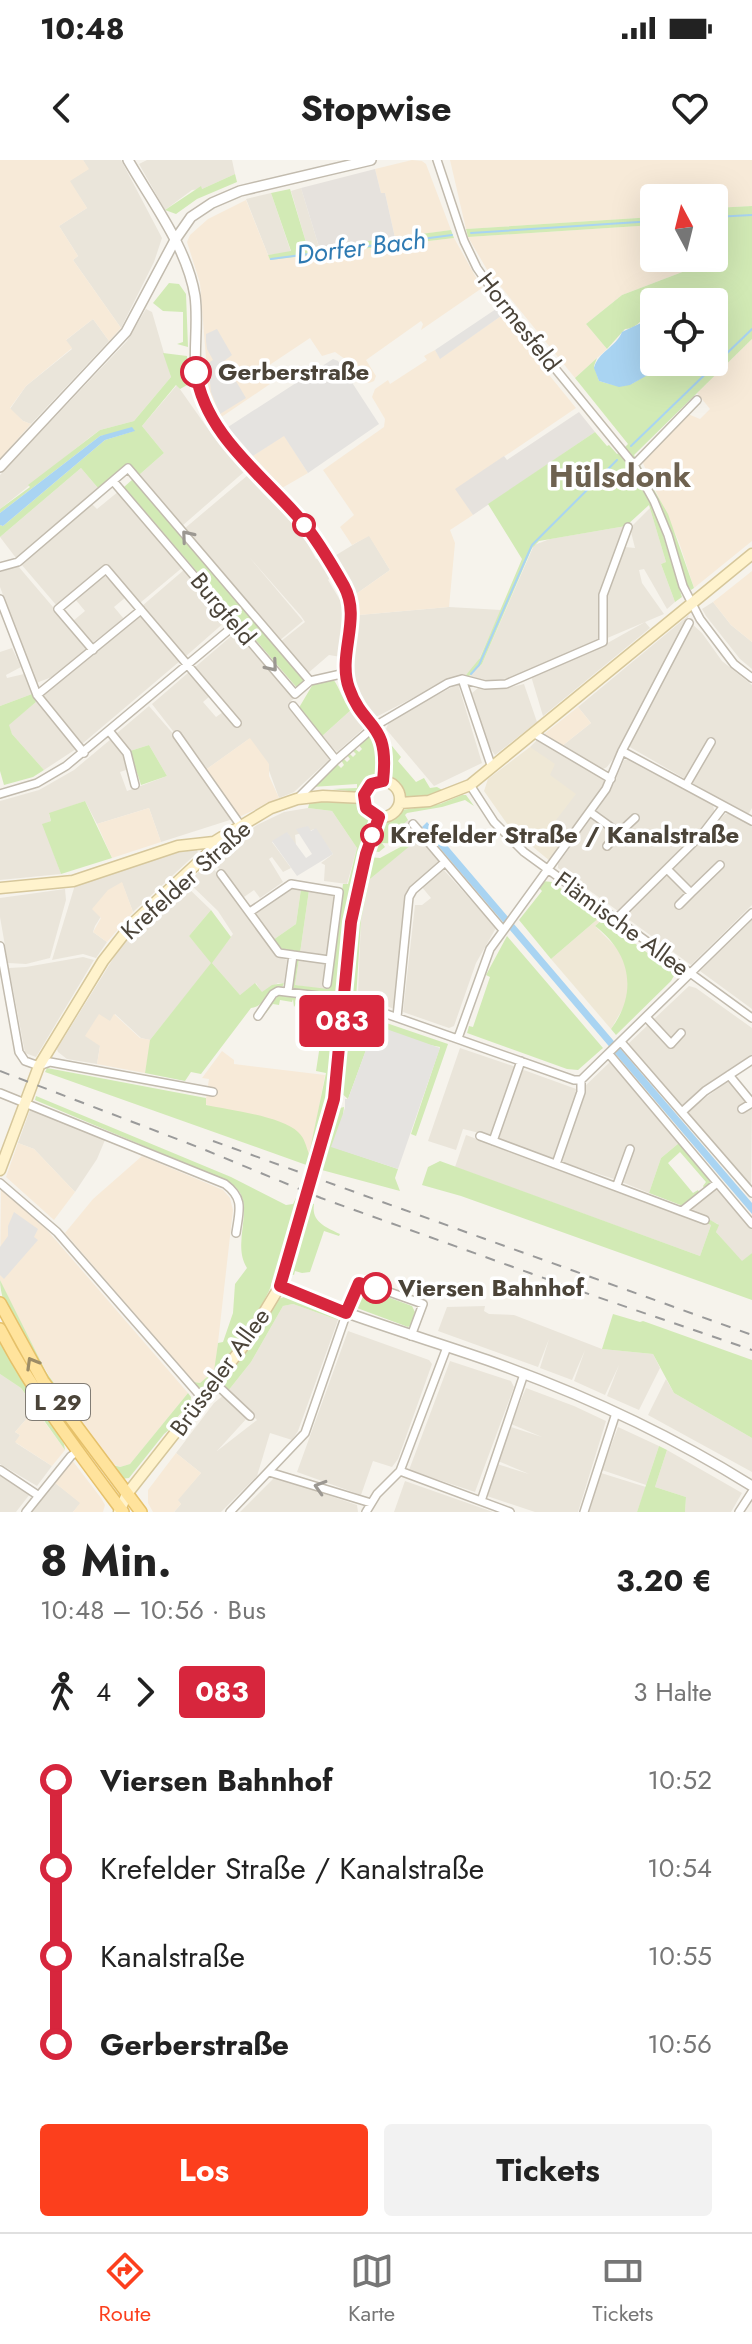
<!DOCTYPE html>
<html lang="de">
<head>
<meta charset="utf-8">
<style>
  :root { --surface:#fff; --page:#f2f2f2; --text:#222; --muted:#767676; --line:#e0e0e0; --accent:#fc3f1d }
  body { margin:0; font-family:Jost,sans-serif; background:var(--page); color:var(--text); height:100vh; display:flex; flex-direction:column; font-size:30px; white-space:nowrap }
  * { box-sizing:border-box; margin:0 }
  p { font-size:26px; color:var(--muted) }
  .icon { flex:none; width:44px; height:44px; fill:none; stroke:currentColor; stroke-width:2; stroke-linecap:round; stroke-linejoin:round }
  .map { position:relative; height:1352px; overflow:hidden }
  .side { display:flex; flex-direction:column; background:var(--surface); flex:1 }
  .side>* { flex:none }
  .badge { padding:0 16px; border-radius:6px; font-size:28px; line-height:52px }
  .needle { width:52px; rotate:353deg }
  .fabs { position:absolute; left:640px; top:24px; display:grid; gap:16px }
  .fabs a { display:grid; place-items:center; width:88px; height:88px; border-radius:8px; background:var(--surface); box-shadow:0 8px 32px #0002; font-size:40px }
  .map>.badge { position:absolute; translate:-50% -50%; box-shadow:0 0 0 4px #fff }
  .legs { display:flex; align-items:center; gap:12px; height:88px; padding:0 40px; font-size:26px }
  .legs p { margin-inline-start:auto }
  .headline { display:flex; align-items:center; justify-content:space-between; height:136px; padding:0 40px }
  h1 { font-size:44px; font-weight:700; line-height:60px }
  .button { display:flex; gap:16px; margin-top:auto; padding:16px 40px }
  .button a { flex:1; height:92px; border-radius:8px; background:var(--accent); color:#fff; font-size:32px; font-weight:700; line-height:92px; text-align:center }
  .button a+a { background:var(--page); color:var(--text) }
  ul { padding:0 40px; list-style:none }
  li { display:flex; align-items:center; gap:28px; height:88px; font-size:30px }
  li i { display:grid; place-items:center; width:12px; height:100%; margin:0 10px; background:currentColor }
  li i::after { content:''; width:20px; height:20px; margin:-10px; border:6px solid; border-radius:50%; background:var(--surface) }
  li p { margin-inline-start:auto }
  li:first-child i { background:linear-gradient(#0000 50%,currentColor 0) }
  li:last-child i { background:linear-gradient(currentColor 50%,#0000 0) }
  .status { display:flex; justify-content:space-between; align-items:center; height:56px; padding:0 40px; background:var(--surface); direction:ltr }
  .status svg { height:22px; fill:currentColor }
  header { display:flex; justify-content:space-between; align-items:center; height:104px; padding:0 40px; background:var(--surface); font-size:36px; font-weight:700 }
  .dock { display:flex; justify-content:space-around; align-items:center; height:112px; border-top:2px solid var(--line); background:var(--surface); font-size:22px; color:var(--muted) }
  .dock a { display:grid; justify-items:center; gap:4px }
  .dock .selected { color:var(--accent) }
  .map>svg:first-child { display:block }
  .residential { fill:#eae5da }
  .commercial { fill:#f7ead8 }
  .industrial { fill:#e6e2dd }
  .education { fill:#efe8d6 }
  .green { fill:#d2eab5 }
  .parking { fill:#e5e3e0 }
  .water { fill:#a9d4f2 }
  .lines { fill:none; stroke-linecap:round; stroke-linejoin:round }
  .stream { stroke:#a9d4f2; stroke-width:2 }
  .minor-casing { stroke:#c2bbae; stroke-width:10 }
  .tertiary-casing { stroke:#c2bbae; stroke-width:12 }
  .secondary-casing { stroke:#d6c79b; stroke-width:13 }
  .primary-casing { stroke:#e6c16a; stroke-width:14 }
  .minor { stroke:#fff; stroke-width:7 }
  .tertiary { stroke:#fff; stroke-width:9 }
  .secondary { stroke:#fff3cd; stroke-width:10 }
  .primary { stroke:#ffe39c; stroke-width:11 }
  .rail { stroke:#9a9a9a; stroke-width:2; stroke-dasharray:10 10; stroke-linecap:butt }
  .oneway { stroke:#9c9892 }
  .oneway2 { stroke:#9c8c66 }
  .line-1-casing { stroke:#fff; stroke-width:18 }
  .line-1 { stroke:#d7263d; stroke-width:12 }
  .stop-1-dot { fill:#fff; stroke:#d7263d; stroke-width:4 }
  .labels { text-anchor:middle; stroke-width:7; stroke-linejoin:round; paint-order:stroke }
  .shield { fill:#fff; stroke:#817c74; stroke-width:2 }
  .shield-label { font-size:22px; font-weight:bold; fill:#4b4439 }
  .street-label { font-size:24px; fill:#4b4439; stroke:#fff }
  .stop-label { font-size:24px; font-weight:bold; fill:#4b4439; stroke:#fff; text-anchor:start }
  .water-label { font-size:26px; font-style:italic; fill:#2e7ab2; stroke:#fff }
  .district-label { font-size:32px; font-weight:bold; fill:#6e6250; stroke:#fff }
</style>
</head>
<body>
<div class="status"><b>10:48</b><svg viewBox="0 0 49 12"><path d="M0 12V9h3v3zM5 12V6h3v6zM10 12V3h3v9zM15 12V0h3v12zM26 1h20v11H26zM47 4h2v5h-2z"/></svg></div>
<header><svg class="icon" aria-label="back" viewBox="0 0 24 24"><path d="M15 5l-7 7 7 7"/></svg>Stopwise<svg class="icon" aria-label="heart" viewBox="0 0 24 24"><path d="M12 20l-8-8c-3-5 5-10 8-4 3-6 11-1 8 4z"/></svg></header>
<div class="map">
<svg width="752" height="1352" viewBox="0 0 752 1352">
  <rect width="100%" height="100%" fill="#f6f3ec"/>
  <path class="residential" d="M83,0H121L162,78L154,102L121,168L73,100L78,96L59,66L87,48L69,21L88,9Z
    M147,0H232L235,14L202,29L192,30L165,50L139,4Z
    M301,28L319,87L308,89L291,31Z
    M271,33L291,92L268,95L246,39Z
    M146,149L152,152L171,217L134,261L100,270L89,278L0,349V315L127,181Z
    M93,159L109,181L31,264L23,261L10,249L26,226L72,189L65,181Z
    M177,225L213,276L245,311L182,366L139,315L164,293L142,266Z
    M81,308L98,328L16,398L0,377Z
    M248,315L303,375L316,399L320,397L331,417L328,420L343,445L345,453L341,497L329,495L307,514L280,482L305,462L301,456L250,398L303,461L279,481L184,369Z
    M119,331L183,407L140,443L106,405L57,446L21,404L92,344L97,349Z
    M650,348L666,402L661,404L675,442L667,449L644,409L639,410L642,423L664,454L605,479L604,440L621,394L625,387L635,388L630,368Z
    M626,366L601,435L600,482L513,518L482,521L468,517L482,504L534,385L550,379Z
    M369,375L390,410L356,434L333,397Z
    M18,406L87,487V490L60,514L36,523L0,427V412Z
    M185,409L227,458L226,461L185,497L142,446Z
    M104,415L126,437L114,447L124,459L92,483L73,461L85,451L75,439Z
    M713,442L731,465L752,482V509L740,499L706,456L702,449Z
    M449,447L501,450L477,504L466,515L436,526L376,557L365,544L352,516L359,455Z
    M138,455H141L180,501L82,584L43,535Z
    M689,455L670,499L620,590L607,607L601,610L562,586L591,563L578,547Z
    M645,462L650,468L543,556L531,516L604,485Z
    M691,463L702,473L722,501L752,525V648L749,653L746,654L628,586Z
    M236,472H239L295,538L288,543L295,555L332,597L294,632L279,638L267,605L249,579L204,611L152,544L189,512L210,536L203,542L216,557L223,552L236,566L194,508Z
    M12,488L21,507L6,515L7,518L24,514L32,534L0,546V492Z
    M458,524L482,603L434,626L386,569L390,560Z
    M524,524L537,562L495,595L487,584L472,533L478,528L502,529Z
    M36,542L76,589L44,610L12,574L8,565Z
    M149,546L176,577L233,659L161,682L149,648L97,664L85,641L49,654L51,661L43,664L61,714L0,720V641L39,630L74,610L111,579L124,594L129,609L120,612L127,631L167,616L149,585L130,591L116,574Z
    M352,549L364,562L363,569L337,592L321,577Z
    M537,580L600,616L605,622L570,674L555,661L550,615L530,587Z
    M630,599L713,645L715,654L618,751L558,708V704L592,657L612,671L613,676L620,668L595,653L611,630L624,600Z
    M308,648L332,651L357,688L347,724L324,721L325,705L321,703L333,694L315,669L295,675L296,685L287,673L272,682L291,708L283,712L272,697L269,699L283,722L260,738L254,730L244,737L211,700L257,665L284,652Z
    M729,653L752,666V745L691,805L624,756L668,713L686,733L692,727L672,709L725,654Z
    M408,660L440,697L437,699L440,703L406,741L394,849L358,834L361,760L370,719L410,685L398,668Z
    M195,687L198,692L133,752L122,723L95,766L93,772L107,782L96,798L83,794L52,800L75,725Z
    M208,703L227,724L276,796L287,800L284,823H278L262,833L256,823L240,835L212,803L150,880L141,878L115,854L100,886L97,904L67,899L58,892L57,889L121,786L185,725L211,750L189,776L212,802L233,774L218,751L188,722Z
    M443,709L496,768L476,803L454,866L449,868L403,852L415,745H422L431,738L421,726Z
    M290,728L301,729L296,764L273,780L256,755L257,751Z
    M65,729L66,740L50,798L26,804L8,803L0,757V738Z
    M309,730L333,734L335,737L327,794L324,796L300,793Z
    M752,760V849L700,811Z
    M83,797L94,800L36,897L25,893L9,808L26,807Z
    M299,799L326,804L324,827L328,830L295,825Z
    M689,826L696,828L752,868V896L704,927L682,946L628,884L649,864L670,887L685,874L681,870L670,879L653,860Z
    M460,888L516,907L492,976L463,969L456,990L428,981Z
    M610,902L679,983L661,998L649,1033L617,1020L562,1002L560,999L583,928Z
    M521,909L579,930L555,999L497,978Z
    M729,920L746,939L745,944L752,945L751,1027L687,952Z
    M30,950L105,980L97,999L75,1032L34,989L18,983Z
    M466,975L711,1065L700,1096L455,1007Z
    M715,1029H719L752,1069V1093L742,1102L716,1072L718,1064L689,1051Z
    M293,1144L338,1160L298,1271L292,1280L270,1273L257,1316L221,1352H174L181,1344L177,1340L201,1313L176,1293L214,1243L225,1234L248,1257L217,1291L257,1260L228,1231L251,1202L283,1146Z
    M485,1146L484,1151L489,1154L514,1155L602,1189L653,1194L660,1208L639,1250L607,1236L619,1205L605,1235L574,1221L585,1190L572,1220L540,1208L549,1179L538,1207L438,1171L447,1147Z
    M348,1171L429,1200L432,1204L398,1299L392,1307L373,1301L361,1335L297,1312Z
    M450,1201L511,1221L514,1227L475,1332L409,1310Z
    M0,1214L21,1228L35,1249L15,1272L20,1275L16,1283L52,1306L37,1326L0,1304Z
    M666,1219L674,1233L752,1278V1312L648,1255Z
    M526,1228L574,1246L606,1261L578,1352H535L487,1336L497,1304L529,1314L498,1301L511,1267L542,1277L511,1264Z
    M618,1267L659,1286L646,1325L602,1310Z
    M667,1290L742,1333L731,1352H685L686,1337L655,1327Z
    M601,1313L646,1327L637,1352H589Z
    M0,1315L30,1334L16,1352H0Z
    M275,1317L357,1345L358,1352H240Z
    M405,1321L493,1352H394Z
    M54,1322L81,1343L73,1352H31Z"/>
  <path class="commercial" d="M0,0H83L89,9L70,21L87,48L59,66L78,96L73,100L121,168L109,181L93,159L66,180L72,188L26,226L10,248L23,261L31,264L0,299Z
    M412,0L422,1L426,4L451,70L395,78L385,33H381L375,9Z
    M450,0H752V46L714,48V38H654V57L466,69Z
    M246,40L270,100L454,78L482,128L421,170L423,164L421,161L366,200L376,216L374,221L369,223L358,219L345,199L335,192L322,196L310,178L262,210L270,224L220,258L209,236L200,123L187,82L190,75L208,59Z
    M654,65V98H684L685,111L622,135L586,164L607,189L575,218L497,122L493,120L468,77Z
    M501,156L576,248L456,329L473,355L450,370L455,383L449,447L359,455L356,434L390,410L369,376L352,385L340,367L354,355L323,310L384,267L385,259L372,237L375,229L388,220L390,224L427,200L424,196L435,190L440,198Z
    M752,179V381L694,428L679,382L642,301L688,254L700,259L710,249L697,233Z
    M284,275L308,313L282,328L253,296Z
    M752,411V482L731,465L713,442Z
    M578,547L591,563L562,586L543,575Z
    M250,578L269,604V616L279,638L237,658L204,611Z
    M149,648L161,682L112,698L97,664Z
    M122,722L133,752L107,782L93,772L101,758L92,749L108,730Z
    M99,854L110,861L114,854L140,878L151,880L145,913L97,904L100,886L85,876Z
    M222,891L234,900V904L325,915L310,994L205,944L209,919L202,918Z
    M18,983L34,989L75,1032L54,1060L6,1017Z
    M142,996L223,1030L230,1038L233,1050L216,1200L214,1211L200,1223L194,1222L65,1073L93,1039Z
    M1,1029L47,1070L188,1233L130,1304L120,1307L112,1304L65,1241L30,1185L0,1120Z
    M35,1249L65,1290L52,1306L15,1282L20,1275L15,1272Z
    M176,1293L201,1313L178,1340L181,1344L174,1352H153L148,1343V1330Z
    M72,1300L101,1338L105,1345L103,1352H73L80,1343L54,1322Z"/>
  <path class="industrial" d="M375,9L381,33H385L395,78L319,87L301,28Z
    M579,252L595,272L473,355L455,329L504,296L507,300Z"/>
  <path class="education" d="M530,587L555,604L550,615L576,634L556,660L570,674L550,701L510,668L484,631L488,619Z
    M600,757L603,759L595,766L620,791L627,808L629,824L626,843L611,869L551,799Z"/>
  <path class="green" d="M235,14L237,22L197,39L176,54L165,50L201,26L202,29Z
    M290,29L308,89L451,70L454,78L270,100L268,95L291,91L271,33Z
    M752,46V179L634,295L668,354L694,428L691,430L686,423C671,375 656,328 624,288L628,284L575,218L597,198L594,206L599,221C643,235 634,212 669,203C683,199 700,202 714,202V142H654V150C642,156 640,168 625,169L607,189L586,164L622,135L685,111L684,98H714V48Z
    M654,57V65L468,77L466,69Z
    M169,123L179,124L186,134L188,187L177,184L183,182V152L163,151L153,143Z
    M163,193L187,196L189,224L180,229L176,225L142,266L164,293L139,315L127,303L98,328L81,308L0,377V365L3,366L105,280L134,271L100,276L0,353V349L30,327L28,325L100,270L134,261L171,217Z
    M595,272L607,286L609,285L617,294L620,292L624,298L654,346L682,437L675,442L661,404L666,402L649,345L626,366L539,381L532,388L482,504L468,517L466,515L480,498L522,399L488,344Z
    M133,319L305,522L297,528L124,327Z
    M333,519C340,528 342,541 352,549L321,577L300,552V546L313,524Z
    M32,534L36,542L9,565L12,574L44,610L33,617L4,625L0,611V546Z
    M373,571C384,586 383,604 375,620L357,632L332,629L357,628V624L312,627L337,604L341,608L344,605L341,600L343,598L347,602L350,599L347,595L349,593L353,597L356,594L352,590L354,588L359,592L362,589L358,584Z
    M149,585L167,616L141,625L130,591Z
    M392,586L401,597L398,601L416,622L424,618L430,628L437,627L444,631L417,638L405,636L390,615L389,587Z
    M462,635H466L474,646L465,640L442,647L407,653L405,655L408,660L398,669L411,685L370,719L361,760L356,839C339,817 363,726 369,697L380,698L406,684L382,683L385,687L379,692L371,691V688H374L381,663L402,650L440,644Z
    M325,639L360,644L369,656L370,663L343,783L339,826L337,831L329,834L292,829L295,800L299,799L295,825L328,829L343,724H348L357,688L332,651L308,648L310,641Z
    M85,641L112,698L61,714L42,664L51,661L49,653Z
    M542,721L552,722L600,757L551,799L519,760L542,731L538,727Z
    M301,729L309,730L300,793L280,790L273,780L296,764Z
    M211,750L231,777L212,803L240,835L255,823L262,832L272,825L284,823L282,828C268,831 264,847 251,848L201,914L191,912L185,921L145,913L150,880L211,803L189,776Z
    M603,759L675,814L671,821L616,875L611,869C638,833 631,793 595,766Z
    M507,776L603,888L578,910L567,909L467,873L469,866L473,867L490,817L486,815Z
    M279,835L332,841L338,850L330,930L312,1007L45,912L47,908L206,938V945C229,950 282,956 298,972C305,978 306,987 309,994L326,913L316,911L325,852L318,850V846L297,842L294,847L293,839L292,842L280,840L279,845L273,844L266,853L263,851Z
    M357,853L448,884L416,976L411,974L440,887L372,874L348,939L340,932L348,857Z
    M36,936L231,1017L286,1045L293,1044L296,1038L302,1040L269,1131L250,1168L209,1225L199,1228L194,1222L200,1223L214,1211L218,1183L223,1182L233,1153L235,1124L247,1108C229,1080 262,1039 227,1021L35,940Z
    M344,947L339,989L398,1009L395,1018L400,1031L318,1009L336,949Z
    M679,983L712,1021L704,1028L703,1026L706,1022L680,992L668,1003L693,1033L698,1030L699,1032L683,1046L649,1033L661,998Z
    M440,1001L700,1096L711,1065L703,1062L705,1057L719,1065L716,1072L742,1101L752,1093V1140L461,1036L422,1025L428,1007Z
    M308,1042L314,1044C311,1062 326,1067 340,1074L339,1076L324,1071L310,1112L302,1113L295,1111L294,1115L287,1113Z
    M0,1120L46,1212L113,1305L120,1307L130,1304L188,1233L191,1237L190,1247L185,1253L183,1251L174,1261L176,1264L164,1274L129,1318L121,1319C88,1277 0,1171 0,1120Z
    M366,1129L412,1146L415,1152L411,1165L408,1167L357,1148L355,1145L359,1132Z
    M284,1137L339,1156L338,1160L293,1144L283,1146L251,1202L228,1231L223,1223L248,1190L274,1145L278,1139Z
    M613,1154L640,1162L643,1161L752,1200V1278L674,1233L653,1194L602,1189Z
    M0,1182L64,1284L65,1290L21,1228L0,1214Z
    M659,1286L667,1290L655,1327L686,1337L685,1352H637Z"/>
  <path class="parking" d="M496,149L501,156L440,199L435,190Z
    M217,169L232,195L224,201L246,238L220,254L211,232L208,203L213,200L207,189L206,181V174Z
    M333,199L338,201L379,264L308,313L284,276L253,296L228,267Z
    M308,666L311,671L316,668L333,694L297,716L272,681L287,672L306,698L312,694L296,669Z
    M375,865L440,888L398,1009L331,987L345,948V939H348Z
    M14,1052L38,1069L34,1077L38,1080L4,1119L0,1115V1087L8,1076V1066Z"/>
  <path class="water" d="M654,150V202H671L630,225L619,227L599,221L594,208C598,192 616,187 622,172L641,163L644,157Z
    M132,267L135,271L105,280L3,366L0,365V353L100,276Z
    M427,662L752,1043V1054L422,667Z"/>
  <g class="lines">
    <path class="stream" d="M714,57L752,55
      M471,73L654,61
      M271,99L452,75
      M631,286L752,169
      M471,514L479,505L532,385L617,300"/>
    <g class="minor-casing">
      <path id="minor" d="M437,0L464,81L477,108L500,141L634,305L654,341L668,375L683,426L700,459L734,504L752,518
        M634,305L697,240
        M113,321L295,534L310,521L341,514L346,510
        M0,407L18,402L128,308L310,521
        M0,439L37,535L84,593
        M93,490L58,449L106,409L237,563
        M462,519L492,608
        M37,535L141,450
        M293,546L336,600
        M110,572L127,593L135,625
        M535,574L611,619
        M177,575L241,666
        M622,591L752,661
        M470,625L494,662L524,692L752,858
        M686,625L711,582
        M0,634L37,623L66,606L236,464
        M297,639L336,600L375,566L448,523L462,519L485,525L506,524L603,482V435L628,367
        M590,652L619,673L635,658
        M413,664L503,770
        M607,686L619,673
        M667,709L691,733L720,705
        M221,714L279,793L293,795L288,831
        M679,745L691,733
        M250,752L291,724L339,732L327,824
        M616,759L704,672L724,646
        M0,786L19,892L25,901L39,906L50,902L213,932
        M293,795L329,800
        M258,856L273,834L278,831L344,839L574,920H581
        M397,857L409,737L413,730L444,703
        M646,857L671,884L681,873
        M458,878L490,789L606,629L622,591L689,463
        M621,882L752,1033
        M609,894L752,1064
        M729,915L752,943
        M0,933L225,1024C245,1039 239,1051 236,1073
        M742,949L752,943
        M683,951L705,931L752,900
        M480,976L705,1060
        M493,981L521,901
        M556,1004L581,932V920L752,753
        M0,1023L57,1072L203,1239
        M617,1025L630,989
        M682,1051L717,1023
        M216,1224L250,1256
        M0,1310L39,1336
        M400,1311L510,1352
        M269,1312L371,1343
        M481,1341L524,1214
        M26,1352L71,1296L78,1291
        M230,1352L305,1273L356,1126L364,1123L423,1144L411,1176
        M366,1352L377,1334L400,1311L447,1187
        M584,1352L616,1253
        M739,1352L752,1332"/>
    </g>
    <g class="tertiary-casing">
      <path id="tertiary" d="M128,0C152,42 187,87 195,136C200,172 188,210 204,244C215,268 234,287 252,306C284,341 330,388 347,432C358,462 340,492 347,522C352,547 378,560 384,584C386,596 384,609 383,621
        M0,307L126,172L175,80L191,57L212,43L240,31L371,0
        M280,1126C347,1156 418,1176 487,1200C580,1233 669,1274 752,1326"/>
    </g>
    <g class="secondary-casing">
      <path id="secondary" d="M364 639a18 18 0 1 1 36 0a18 18 0 1 1-36 0Z
        M400,643L429,641L470,625L752,394
        M0,728L73,721L178,686L214,682L222,677
        M0,1010L39,906L103,801L131,765L231,672L271,648L297,639L323,636L364,638
        M119,1352L127,1334L245,1184L280,1126L334,939L351,762L366,694L379,657"/>
    </g>
    <g class="primary-casing">
      <path id="primary" d="M0,1143L43,1221L141,1352
        M0,1169C34,1235 79,1293 123,1352"/>
    </g>
    <use href="#minor" class="minor"/>
    <use href="#tertiary" class="tertiary"/>
    <use href="#secondary" class="secondary"/>
    <use href="#primary" class="primary"/>
    <path class="rail" d="M0,911L203,989L321,1038L580,1131L752,1190
      M213,981L752,1175"/>
  </g>
  <defs><path id="oneway-chevron" d="M-2-3.5L2.5 0L-2 3.5" fill="none" stroke-width="1.6" stroke-linecap="round" stroke-linejoin="round" transform="scale(2)"/></defs>
  <g class="oneway">
    <use href="#oneway-chevron" transform="translate(187 376) rotate(-130)"/>
    <use href="#oneway-chevron" transform="translate(272 506) rotate(50)"/>
    <use href="#oneway-chevron" transform="translate(320 1327) rotate(-163)"/>
  </g>
  <use class="oneway2" href="#oneway-chevron" transform="translate(32 1203) rotate(-120)"/>
  <g class="lines">
    <g class="line-1-casing">
      <path id="line-1" d="M196,212C204,273 262,315 300,359C317,379 331,403 344,426C362,459 337,494 349,528C364,571 390,560 383,621L371,624L364,635L366,648L379,657L366,694L351,762L334,939L280,1126L346,1153L359,1123L376,1128"/>
    </g>
    <use href="#line-1" class="line-1"/>
  </g>
  <g class="stop-1-dot">
    <circle cx="196" cy="212" r="14"/>
    <circle cx="304" cy="365" r="10"/>
    <circle cx="372" cy="675" r="10"/>
    <circle cx="376" cy="1128" r="14"/>
  </g>
  <g class="labels">
    <rect class="shield" x="26" y="1224" width="64" height="36" rx="6"/>
    <g class="shield-label">
      <text x="58" y="1250">L 29</text>
    </g>
    <g class="street-label">
      <text transform="translate(519 162) rotate(52)" y="8">Hormesfeld</text>
      <text transform="translate(223 449) rotate(50)" y="8">Burgfeld</text>
      <text transform="translate(186 720) rotate(-42)" y="8">Krefelder Straße</text>
      <text transform="translate(622 764) rotate(36)" y="8">Flämische Allee</text>
      <text transform="translate(220 1212) rotate(-54)" y="8">Brüsseler Allee</text>
    </g>
    <g class="stop-label">
      <text x="218" y="220">Gerberstraße</text>
      <text x="390" y="683">Krefelder Straße / Kanalstraße</text>
      <text x="398" y="1136">Viersen Bahnhof</text>
    </g>
    <g class="water-label">
      <text transform="translate(361 87) rotate(-7)" y="9">Dorfer Bach</text>
    </g>
    <g class="district-label">
      <text x="620" y="327">Hülsdonk</text>
    </g>
  </g>
</svg>
<div class="fabs">
<a><svg class="needle" viewBox="-14 -14 28 28"><path d="M0-13l5 13h-10z" fill="#e53935"/><path d="M0 13l5-13h-10z" fill="#767676"/></svg></a>
<a><svg class="icon" aria-label="locate" viewBox="0 0 24 24"><circle cx="12" cy="12" r="6"/><path d="M12 2v4M12 18v4M2 12h4M18 12h4"/></svg></a>
</div>
<b class="badge" style="left:342px;top:861px;background:#d7263d;color:#fff">083</b>
</div>
<section class="side">
<div class="headline"><div><h1>8 Min.</h1><p>10:48 – 10:56 · Bus</p></div><b>3.20 €</b></div>
<div class="legs"><svg class="icon" aria-label="walk" viewBox="0 0 24 24"><circle cx="13" cy="4" r="2"/><path d="M13 8l-2 6 4 7M11 14l-3 7M7 12l3-4h3l4 4"/></svg>4<svg class="icon" aria-label="forward" viewBox="0 0 24 24"><path d="M9 5l7 7-7 7"/></svg><b class="badge" style="background:#d7263d;color:#fff">083</b><p>3 Halte</p></div>
<ul>
<li><i style="color:#d7263d"></i><b>Viersen Bahnhof</b><p>10:52</p></li>
<li><i style="color:#d7263d"></i><span>Krefelder Straße / Kanalstraße</span><p>10:54</p></li>
<li><i style="color:#d7263d"></i><span>Kanalstraße</span><p>10:55</p></li>
<li><i style="color:#d7263d"></i><b>Gerberstraße</b><p>10:56</p></li>
</ul>
<div class="button"><a>Los</a><a>Tickets</a></div>
</section>
<nav class="dock">
<a class="selected"><svg class="icon" aria-label="directions" viewBox="0 0 24 24"><path d="M12 3l9 9-9 9-9-9zM9 14v-3h6M13 9l2 2-2 2"/></svg>Route</a>
<a><svg class="icon" aria-label="map" viewBox="0 0 24 24"><path d="M3 6l6-2 6 2 6-2v14l-6 2-6-2-6 2zM9 4v14M15 6v14"/></svg>Karte</a>
<a><svg class="icon" aria-label="tickets" viewBox="0 0 24 24"><path d="M3 7h18v10H3zM15 7v10"/></svg>Tickets</a>
</nav>
</body>
</html>
